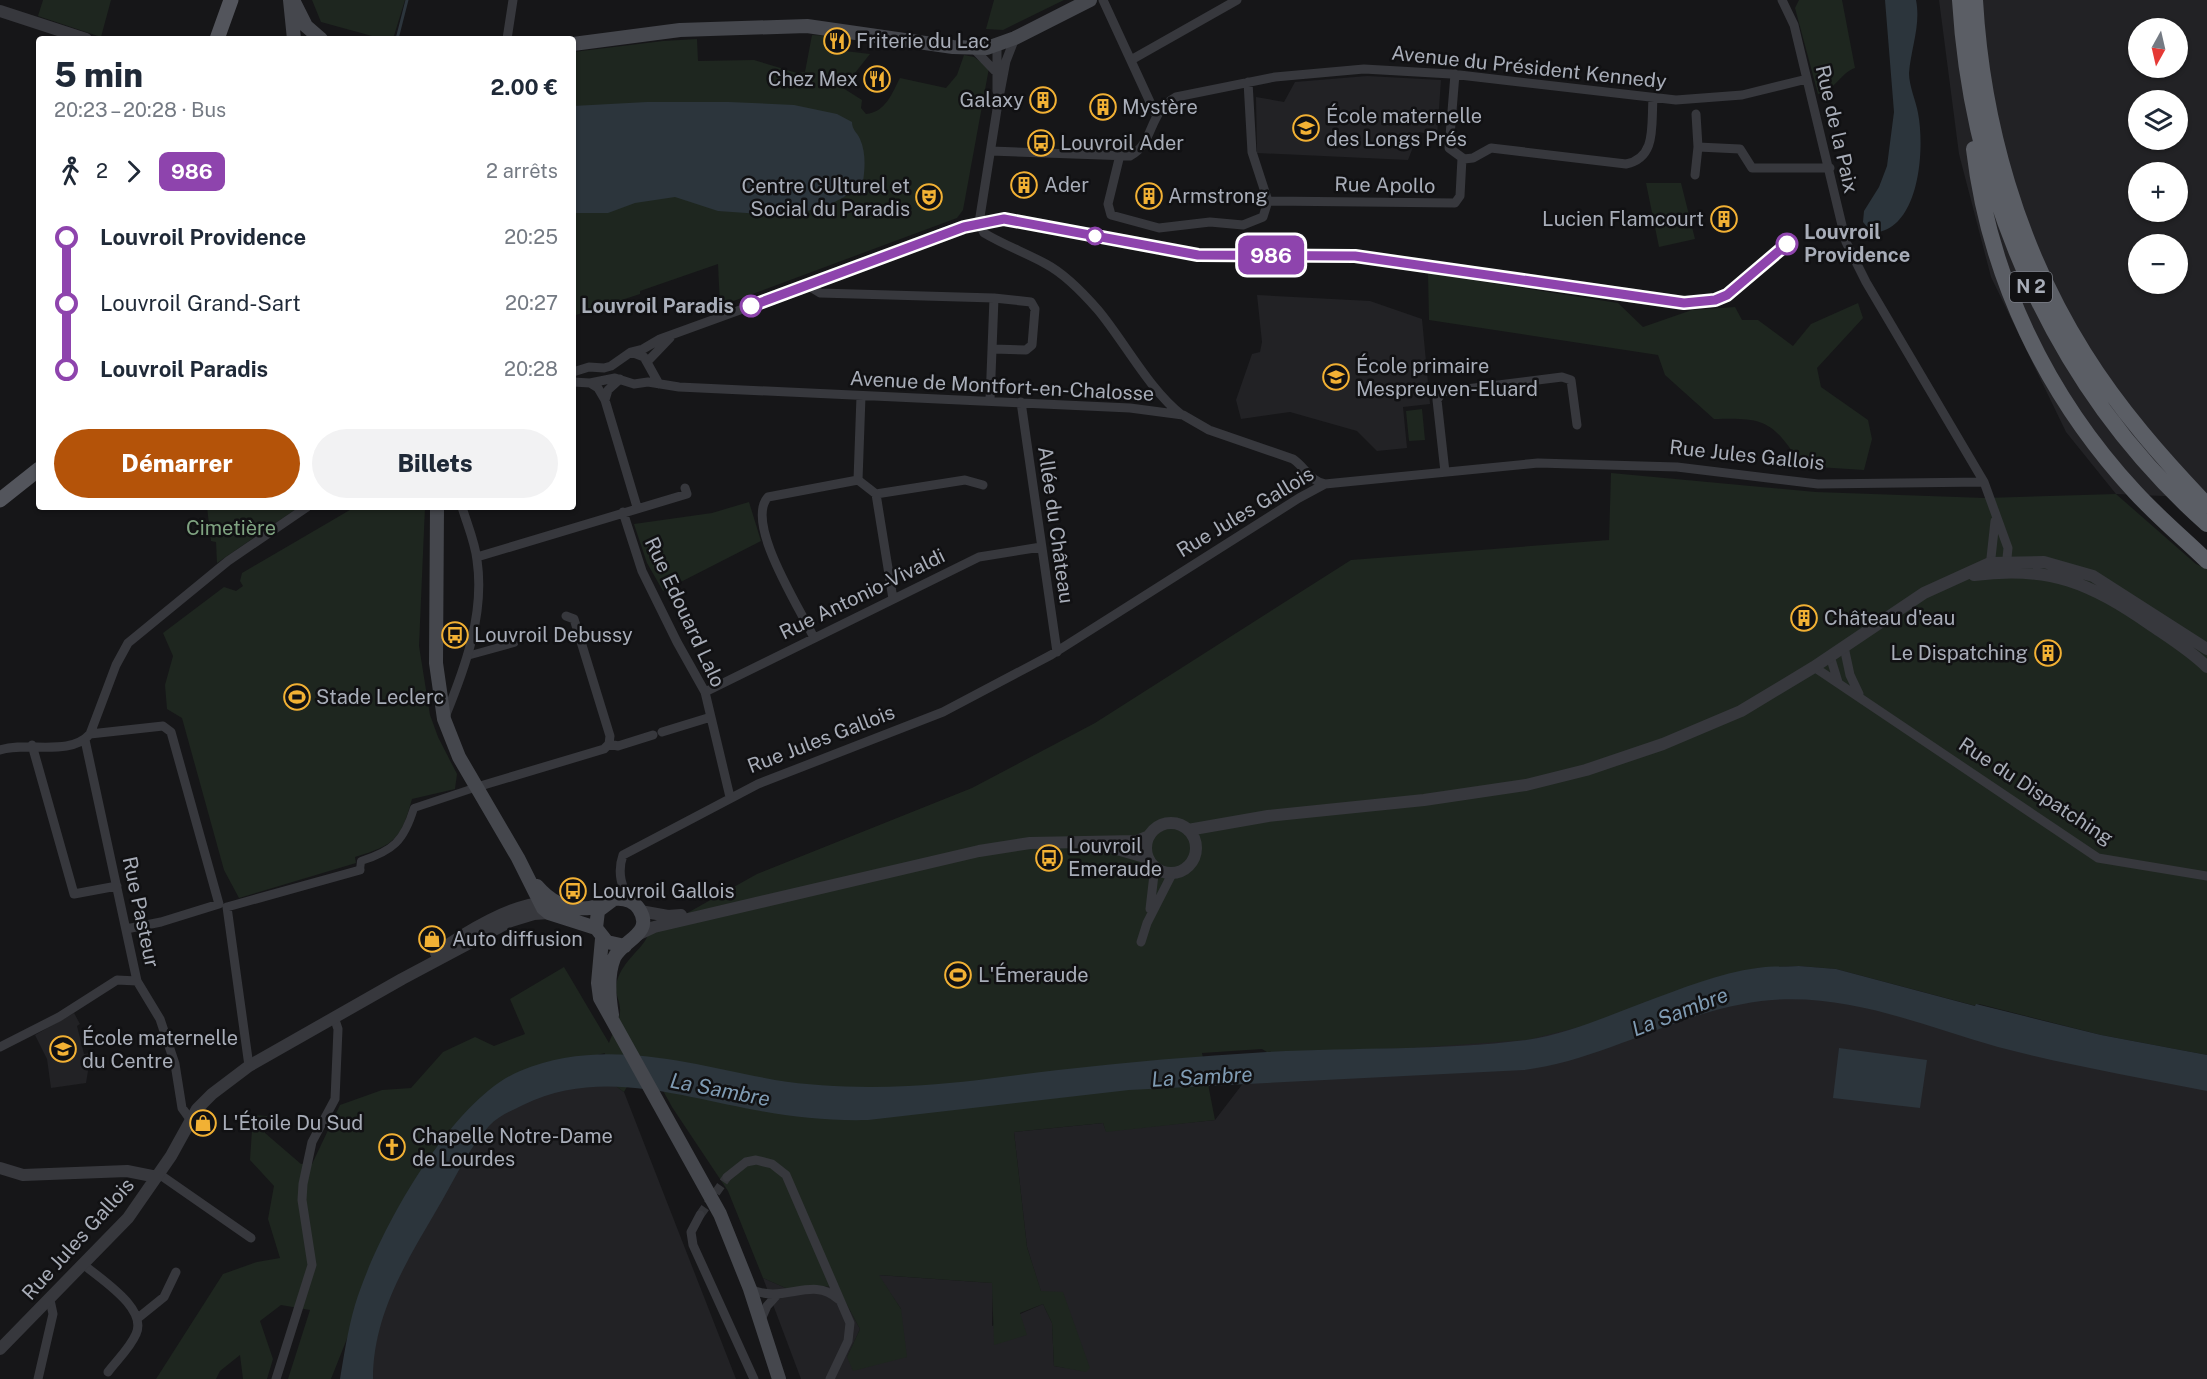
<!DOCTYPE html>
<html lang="fr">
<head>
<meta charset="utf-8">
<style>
  :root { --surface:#fff; --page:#f2f2f3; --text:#1f2937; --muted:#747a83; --accent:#b45309 }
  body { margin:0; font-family:"Public Sans",sans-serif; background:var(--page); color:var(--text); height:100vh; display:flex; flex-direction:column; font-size:22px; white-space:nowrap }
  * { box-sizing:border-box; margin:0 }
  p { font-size:20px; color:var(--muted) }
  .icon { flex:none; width:33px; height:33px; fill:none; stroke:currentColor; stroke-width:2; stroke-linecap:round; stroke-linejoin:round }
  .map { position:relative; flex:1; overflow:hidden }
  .side { position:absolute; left:36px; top:36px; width:540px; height:474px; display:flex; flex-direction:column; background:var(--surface); border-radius:6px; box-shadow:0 2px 4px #0004 }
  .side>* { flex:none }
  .badge { padding:0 12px; border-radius:9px; font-size:21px; line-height:39px }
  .needle { width:39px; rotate:188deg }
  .buttons { position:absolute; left:2128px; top:18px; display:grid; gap:12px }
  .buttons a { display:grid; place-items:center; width:60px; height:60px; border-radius:50%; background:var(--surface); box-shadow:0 2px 4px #0004; font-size:30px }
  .map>.badge { position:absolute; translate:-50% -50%; box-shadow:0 0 0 3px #fff }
  .legs { display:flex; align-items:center; gap:9px; height:66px; padding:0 18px; font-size:20px }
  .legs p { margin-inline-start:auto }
  .head { display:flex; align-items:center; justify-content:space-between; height:102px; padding:0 18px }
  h1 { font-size:33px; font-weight:800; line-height:45px }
  .cta { display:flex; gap:12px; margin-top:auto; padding:12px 18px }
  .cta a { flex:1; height:69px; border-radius:36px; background:var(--accent); color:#fff; font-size:24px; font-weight:800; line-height:69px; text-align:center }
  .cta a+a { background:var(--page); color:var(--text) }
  ul { padding:0 18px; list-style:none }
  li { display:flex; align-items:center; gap:21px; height:66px; font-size:22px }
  li i { display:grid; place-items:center; width:9px; height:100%; margin:0 8px; background:currentColor }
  li i::after { content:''; width:15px; height:15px; margin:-8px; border:4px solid; border-radius:50%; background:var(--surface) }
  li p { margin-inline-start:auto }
  li:first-child i { background:linear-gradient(#0000 50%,currentColor 0) }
  li:last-child i { background:linear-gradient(currentColor 50%,#0000 0) }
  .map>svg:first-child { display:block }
  .built { fill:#222225; fill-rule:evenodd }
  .green { fill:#1e261f }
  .water { fill:#2c353c }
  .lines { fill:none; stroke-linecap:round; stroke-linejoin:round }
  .stream { stroke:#2c353c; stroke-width:3 }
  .minor-tunnel { stroke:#333438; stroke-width:9; stroke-dasharray:9 4.5; stroke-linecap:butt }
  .pedestrian { stroke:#37383d; stroke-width:8 }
  .minor { stroke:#37383d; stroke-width:9 }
  .tertiary { stroke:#37383d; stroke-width:12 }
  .secondary { stroke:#45474d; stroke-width:14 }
  .primary { stroke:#53555c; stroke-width:15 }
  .trunk { stroke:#5b5e65; stroke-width:16 }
  .line-1-casing { stroke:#fff; stroke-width:14 }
  .line-1 { stroke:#8e44ad; stroke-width:9 }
  .stop-1-dot { fill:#fff; stroke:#8e44ad; stroke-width:3 }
  .labels { text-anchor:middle; stroke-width:5; stroke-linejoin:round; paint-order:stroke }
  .shield { fill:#111113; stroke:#7b7e86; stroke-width:1.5 }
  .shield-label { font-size:18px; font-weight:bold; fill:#a8adb8 }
  .poi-label { font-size:20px; fill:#a8adb8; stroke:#111113; text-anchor:start }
  .street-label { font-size:20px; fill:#a8adb8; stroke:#111113 }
  .stop-label { font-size:20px; font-weight:bold; fill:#a8adb8; stroke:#111113; text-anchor:start }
  .park-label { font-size:20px; fill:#7fa381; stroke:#111113 }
  .water-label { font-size:21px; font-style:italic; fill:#7f9bb3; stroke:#111113 }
</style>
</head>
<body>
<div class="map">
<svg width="2207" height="1379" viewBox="0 0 2207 1379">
  <rect width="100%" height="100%" fill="#161618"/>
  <path class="built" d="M1939,0H2207V503L2187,497L2116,494L2066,432L1991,277L1959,154ZM2139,28H2178V68H2139ZM2139,100H2178V140H2139ZM2139,172H2178V212H2139ZM2139,244H2178V284H2139Z
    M1367,76L1441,80L1437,136L1419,132L1408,160L1257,153L1256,97L1284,102L1295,82Z
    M1257,295L1370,301L1422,319L1430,404L1403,407L1407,448L1377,451L1357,431L1290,412L1241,419L1236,400L1252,354L1260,352L1262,342Z
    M1722,977L2207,1055V1379H801L763,1278L788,1289L837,1286L860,1329L847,1357L901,1309L878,1275L993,1283L992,1326L1043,1304L1052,1323L1054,1366L1086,1371L1041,1292L1027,1247L1014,1132L1103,1123L1106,1131L1215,1120L1267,1052L1412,1048Z
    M74,1013L80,1024L77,1026L84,1054L91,1053L86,1083L51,1088L47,1059L35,1035Z
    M598,1073L624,1092L736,1379H360L376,1314L470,1134L512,1096Z"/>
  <path class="green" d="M43,0H111L101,37L38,16Z
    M312,0H405L393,39H383L321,22Z
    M994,0H1064L1003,30L986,29Z
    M1799,0H1842L1855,68C1840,73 1835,91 1818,94L1795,8Z
    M812,35L828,36V49L870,54L843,88L862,100L861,108L866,114C886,112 892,93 900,78L946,88L957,75L964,55L974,57L989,68L963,210L957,218L720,306L718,264L640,291V294L573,316V52L663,41L697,39L698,61L754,60L797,73L805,72Z
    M1646,183H1681L1695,239L1659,247Z
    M1428,273L1618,303L1643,327L1692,310L1735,307L1742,320H1758L1793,346L1811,324L1858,303L1863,318L1817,368L1821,387L1868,420L1872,439L1864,470L1802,466C1773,422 1767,417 1714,419L1665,375L1658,355L1429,320Z
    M1422,409L1425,440L1409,441L1406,411Z
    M1611,473L1816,492L1985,498L2116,494L2196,564L2207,569V1055L2101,1035L1979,1004L1976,1006L1836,969L1799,966L1757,968L1645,1002L1599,1022L1527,1040L1412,1048L1267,1052L1262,1049L1202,1053L1215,1120L1106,1132L1103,1123L1014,1132L1027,1247L1041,1291L1063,1292L1090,1368L1086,1372L1054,1366L1052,1323L1043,1304L1020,1313L1027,1335L994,1345L992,1283L879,1275L901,1309L907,1357L853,1371L847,1357L860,1329L837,1286L788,1289L763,1278L728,1191L672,1107L644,1056L624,1092L598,1073L605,1053L522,1074L371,1278L331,1379H288L310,1310L281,1305L260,1321L273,1359L267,1379H243L240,1355L220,1371L216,1379H156L223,1274L257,1262L280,1258L268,1219L274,1186L250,1160L253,1115L267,1116L265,1133L301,1164H312L340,1105L382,1090L411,1088L443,1052L475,1037L494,1046L525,1034L510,999L564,967L609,1043C612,1034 619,1022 620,1012C621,1001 613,993 617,981C624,959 642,950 648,935L757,874L972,788L1095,723L1351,560L1609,540Z
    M749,502L761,541L663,591L647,563L634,524L712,513Z
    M207,507H299L217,563L216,542L211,541Z
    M355,507H425L419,646L430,715L438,737L457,774L455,789L412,799C401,839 395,845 355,857L356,863L239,898L224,870L182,718L167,709L165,685L173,656L163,633L224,587L236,591L243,586L240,581L242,573Z"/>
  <path class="water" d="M1885,0H1916C1921,25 1911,48 1909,73C1909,86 1916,101 1918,113C1925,149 1920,231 1872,233L1863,222L1864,211L1879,187L1887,166L1894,112Z
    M647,102H729L794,105L837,114L852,122C852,130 857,132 860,139C866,152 865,168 863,182L844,197L827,206L787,216L718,211L675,197L635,203L608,213H573V106Z
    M1799,966L1836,969L1975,1006L1976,1004L2101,1035L2207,1055V1091C2137,1077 2066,1065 1998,1047C1924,1026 1851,994 1772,1000C1684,1007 1610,1059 1524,1070L1129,1090L868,1120C830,1121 791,1117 755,1110C677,1096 600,1068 523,1105C511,1111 498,1116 489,1126C467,1150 453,1183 436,1211C405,1264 373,1316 373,1379H340C344,1355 348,1329 355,1305C376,1235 451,1099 520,1071C603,1036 691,1064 775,1080C818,1087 865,1088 908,1086C958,1084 1008,1076 1058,1070C1127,1062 1197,1056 1267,1052C1353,1047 1440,1051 1526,1040C1568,1034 1605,1017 1645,1002C1680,989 1720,973 1757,968C1771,966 1785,967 1799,966Z
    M1839,1048L1927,1060L1920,1108L1833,1098Z"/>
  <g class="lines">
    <path class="stream" d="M397,39L407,0"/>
    <path class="minor-tunnel" d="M700,1215L727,1177"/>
    <path class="pedestrian" d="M467,656L514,643
      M360,870L361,861C393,851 404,841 414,808L477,787"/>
    <path class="minor" d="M1103,0L1156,115
      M1782,0L1794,25L1846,242L1866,282L1984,482L2008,548L2006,568
      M507,39L513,0
      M997,45V91
      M974,49L995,71
      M1131,60L1237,0
      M1455,74L1449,148L1464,159L1473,158L1491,148L1626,164C1657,158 1651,125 1653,99
      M1698,147L1740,149L1752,168H1830
      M991,151L1130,156C1155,143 1147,113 1176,97L1275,77L1364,69L1451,74L1676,100L1742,95L1807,79
      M1120,155L1108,204L1111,215L1159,228L1210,222L1243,225L1263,217L1268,201L1252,152L1248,82
      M1695,175L1698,147L1696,114
      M1268,201L1455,203L1460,196L1462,158
      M979,223L984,233C1004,245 1026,253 1046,264C1065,274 1084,294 1098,310C1124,341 1150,391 1182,415
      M979,223L998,103L1006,61L1015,38
      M807,285L820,293L994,298L1031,302L1035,309L1032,345L1026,350L993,349
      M631,352L644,357L659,384
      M647,362L670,338
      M573,372L589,367L604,368L611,366L631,352L643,349L660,339L979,223
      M573,382L590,383L615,378L634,384L648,382L679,387L1130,408L1183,415L1209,430L1293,459C1306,468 1310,481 1325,484
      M590,383L598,388L605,400L637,507
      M605,400L608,390L620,379
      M990,401L994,298
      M1021,402L1057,652
      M1445,472L1437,400L1442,392L1562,377L1571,380L1577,425
      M858,480L876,494L965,480L983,485
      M858,480L861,396
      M876,494L893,599
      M623,512L642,571L677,642L705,692L730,797
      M477,557L687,494L685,488
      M1990,567L1995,521
      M814,638C801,610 744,523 768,497L858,480
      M1844,647L1850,675L1859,694
      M1830,656L1838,682
      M1814,667L2098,858L2207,876
      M705,692L979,557L1041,547
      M445,717C465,668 485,614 477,560C475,542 467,524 462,507
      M662,732L711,717
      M90,734L163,726L171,732L219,904
      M85,740L137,981L160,1019L175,1064L182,1108L190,1119
      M609,744L618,746L653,735
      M32,745L74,894L117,886
      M0,750C27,741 70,757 90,734L116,665L128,643L228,561L307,507
      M477,787L604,749L609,744L610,736L574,619L566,616
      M632,902C621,889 617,872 623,855L758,784L943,712L1051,655L1299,498L1325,484L1538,463L1677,467L1818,484L1984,482
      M227,907L249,1066
      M227,907L360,870
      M1150,909L1155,866
      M126,929L161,922L219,904
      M1141,942L1147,923L1173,872
      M0,1047L59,1017L117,980L137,981
      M159,1174L251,1238
      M727,1177L746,1162L756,1160L772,1164L786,1175L850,1323L848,1341L830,1379
      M700,1215L691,1232L693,1245L754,1379
      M83,1264C100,1279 148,1308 136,1334C130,1348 117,1360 108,1372
      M750,1289C784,1305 812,1275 838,1299
      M138,1318L164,1297L176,1272
      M760,1322L767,1306L776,1296
      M38,1379L53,1314L50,1300
      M276,1379L312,1265L302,1200L303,1184L312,1142L335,1099L338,1029L334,1017"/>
    <path class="tertiary" d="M0,11L86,39
      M1974,575C2050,565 2090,583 2151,625C2170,638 2191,651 2207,667
      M1146 848a25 25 0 1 1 50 0a25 25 0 1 1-50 0Z
      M1188,830L1268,816L1424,800L1526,785L1586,770L1663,744L1741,711L1814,667L1924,593L1990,563L2044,562L2093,576L2207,649
      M1110,847L1148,858
      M640,911L668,916L681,915
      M639,934L654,927L979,851L1030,843L1137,841L1149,836
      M436,953C463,934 515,901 548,903
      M0,1168L23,1175L127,1171L157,1177
      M0,1349L128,1218L171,1156L197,1109L212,1094L249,1066L402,979L511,921L534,914L549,913"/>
    <path class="secondary" d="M290,0L294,39
      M293,0L306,26L321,39
      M573,44L680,30L807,26L953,47L987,48L1015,38L1090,0
      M437,507L436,663L444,719L459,757L518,858L543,908L549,913L596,928
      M537,886C554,906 577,913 602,905
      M602,939L598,983L600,998L720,1214L750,1289L779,1379
      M612,1015C609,997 607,975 614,958C622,940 655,934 639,909C633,900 624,898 614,899L598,911L596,928L607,942L625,946"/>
    <path class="primary" d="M217,39L231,0
      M0,500L39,469"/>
    <path class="trunk" d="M1960,0C1972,199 2057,391 2207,524
      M1975,0C1982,123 2018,248 2084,353C2119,409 2162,458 2207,505
      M1974,149C1989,277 2047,397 2135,492C2158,517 2183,538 2207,561"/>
  </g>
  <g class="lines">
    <g class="line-1-casing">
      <path id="line-1" d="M751,306L964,227L1004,219L1198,255L1355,256L1684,303L1715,300L1727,295L1787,244"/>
    </g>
    <use href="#line-1" class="line-1"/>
  </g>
  <defs>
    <g id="restaurant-ring" transform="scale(1.35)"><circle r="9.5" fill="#111113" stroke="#f2b134" stroke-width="1.5"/><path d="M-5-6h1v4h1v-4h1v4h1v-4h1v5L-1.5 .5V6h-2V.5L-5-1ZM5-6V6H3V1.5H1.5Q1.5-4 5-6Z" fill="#f2b134"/></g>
    <g id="building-ring" transform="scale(1.35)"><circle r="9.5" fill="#111113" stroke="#f2b134" stroke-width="1.5"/><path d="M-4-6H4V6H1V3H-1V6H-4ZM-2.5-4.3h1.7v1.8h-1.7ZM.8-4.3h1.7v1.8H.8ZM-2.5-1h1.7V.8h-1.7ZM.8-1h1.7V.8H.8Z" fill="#f2b134"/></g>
    <g id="school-ring" transform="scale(1.35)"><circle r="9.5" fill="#111113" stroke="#f2b134" stroke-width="1.5"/><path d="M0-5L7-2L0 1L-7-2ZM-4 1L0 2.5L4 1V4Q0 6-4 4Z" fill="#f2b134"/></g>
    <g id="bus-ring" transform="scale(1.35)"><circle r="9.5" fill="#111113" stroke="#f2b134" stroke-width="1.5"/><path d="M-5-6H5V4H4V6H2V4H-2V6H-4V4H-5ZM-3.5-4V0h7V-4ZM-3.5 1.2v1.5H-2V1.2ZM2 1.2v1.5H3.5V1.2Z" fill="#f2b134"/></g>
    <g id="theatre-ring" transform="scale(1.35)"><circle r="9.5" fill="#111113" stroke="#f2b134" stroke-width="1.5"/><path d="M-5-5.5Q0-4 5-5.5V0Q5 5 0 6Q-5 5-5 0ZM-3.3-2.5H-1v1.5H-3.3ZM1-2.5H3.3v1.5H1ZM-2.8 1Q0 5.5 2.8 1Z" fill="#f2b134"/></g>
    <g id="stadium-ring" transform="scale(1.35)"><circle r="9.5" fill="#111113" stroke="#f2b134" stroke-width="1.5"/><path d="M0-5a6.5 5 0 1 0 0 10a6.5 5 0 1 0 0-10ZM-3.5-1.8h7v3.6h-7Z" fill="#f2b134"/></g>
    <g id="shop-ring" transform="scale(1.35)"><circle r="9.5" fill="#111113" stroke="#f2b134" stroke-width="1.5"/><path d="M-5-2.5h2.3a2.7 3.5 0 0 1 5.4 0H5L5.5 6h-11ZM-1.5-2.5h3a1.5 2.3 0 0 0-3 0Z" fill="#f2b134"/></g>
    <g id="church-ring" transform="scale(1.35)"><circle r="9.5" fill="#111113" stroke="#f2b134" stroke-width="1.5"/><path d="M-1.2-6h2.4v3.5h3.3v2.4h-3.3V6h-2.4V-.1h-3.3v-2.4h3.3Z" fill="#f2b134"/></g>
  </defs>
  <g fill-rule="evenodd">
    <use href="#restaurant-ring" x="837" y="41"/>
    <use href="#restaurant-ring" x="877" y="79"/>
    <use href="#building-ring" x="1043" y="100"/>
    <use href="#building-ring" x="1103" y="107"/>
    <use href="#school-ring" x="1306" y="128"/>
    <use href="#bus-ring" x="1041" y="143"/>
    <use href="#building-ring" x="1024" y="185"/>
    <use href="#building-ring" x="1149" y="196"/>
    <use href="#theatre-ring" x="929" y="197"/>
    <use href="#building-ring" x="1724" y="219"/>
    <use href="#school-ring" x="1336" y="377"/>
    <use href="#building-ring" x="1804" y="618"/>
    <use href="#bus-ring" x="455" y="635"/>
    <use href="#building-ring" x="2048" y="653"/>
    <use href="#stadium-ring" x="297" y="697"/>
    <use href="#bus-ring" x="1049" y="858"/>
    <use href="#bus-ring" x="573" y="891"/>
    <use href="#shop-ring" x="432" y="939"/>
    <use href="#stadium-ring" x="958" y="975"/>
    <use href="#school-ring" x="63" y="1049"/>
    <use href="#shop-ring" x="203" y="1123"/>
    <use href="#church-ring" x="392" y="1147"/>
  </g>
  <g class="stop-1-dot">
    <circle cx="1095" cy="236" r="8"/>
    <circle cx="1787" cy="244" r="10"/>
    <circle cx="751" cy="306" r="10"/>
  </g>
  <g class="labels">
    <rect class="shield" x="2010" y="272" width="42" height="30" rx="4.5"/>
    <g class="shield-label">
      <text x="2031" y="293">N 2</text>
    </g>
    <g class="poi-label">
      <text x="856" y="48">Friterie du Lac</text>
      <text x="858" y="86" text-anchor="end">Chez Mex</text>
      <text x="1024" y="107" text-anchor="end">Galaxy</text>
      <text x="1122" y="114">Mystère</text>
      <text x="1326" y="123">École maternelle<tspan x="1326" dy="23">des Longs Prés</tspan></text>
      <text x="1060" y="150">Louvroil Ader</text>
      <text x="1044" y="192">Ader</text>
      <text x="910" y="193" text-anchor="end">Centre CUlturel et<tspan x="910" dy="23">Social du Paradis</tspan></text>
      <text x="1168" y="203">Armstrong</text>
      <text x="1704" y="226" text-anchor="end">Lucien Flamcourt</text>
      <text x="1356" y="373">École primaire<tspan x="1356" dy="23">Mespreuven-Eluard</tspan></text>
      <text x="1824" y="625">Château d'eau</text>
      <text x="474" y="642">Louvroil Debussy</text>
      <text x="2028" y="660" text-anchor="end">Le Dispatching</text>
      <text x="316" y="704">Stade Leclerc</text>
      <text x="1068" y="853">Louvroil<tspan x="1068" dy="23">Emeraude</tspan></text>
      <text x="592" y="898">Louvroil Gallois</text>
      <text x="452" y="946">Auto diffusion</text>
      <text x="978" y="982">L'Émeraude</text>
      <text x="82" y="1045">École maternelle<tspan x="82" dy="23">du Centre</tspan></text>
      <text x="222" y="1130">L'Étoile Du Sud</text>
      <text x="412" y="1143">Chapelle Notre-Dame<tspan x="412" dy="23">de Lourdes</tspan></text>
    </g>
    <g class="street-label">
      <text transform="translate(1529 67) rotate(6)" y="7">Avenue du Président Kennedy</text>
      <text transform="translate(1837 129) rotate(77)" y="7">Rue de la Paix</text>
      <text transform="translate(1385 185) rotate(1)" y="7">Rue Apollo</text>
      <text transform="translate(1002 386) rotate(3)" y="7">Avenue de Montfort-en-Chalosse</text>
      <text transform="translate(1747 455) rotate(6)" y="7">Rue Jules Gallois</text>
      <text transform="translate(1245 512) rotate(-31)" y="7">Rue Jules Gallois</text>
      <text transform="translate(1056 525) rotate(82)" y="7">Allée du Château</text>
      <text transform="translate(862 594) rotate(-26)" y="7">Rue Antonio-Vivaldi</text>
      <text transform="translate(685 612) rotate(65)" y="7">Rue Edouard Lalo</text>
      <text transform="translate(821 739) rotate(-21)" y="7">Rue Jules Gallois</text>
      <text transform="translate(2036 791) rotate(33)" y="7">Rue du Dispatching</text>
      <text transform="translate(141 912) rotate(78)" y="7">Rue Pasteur</text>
      <text transform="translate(78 1239) rotate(-48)" y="7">Rue Jules Gallois</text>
    </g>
    <g class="stop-label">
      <text x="1804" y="239">Louvroil<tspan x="1804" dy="23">Providence</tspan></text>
      <text x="734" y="313" text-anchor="end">Louvroil Paradis</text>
    </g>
    <g class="park-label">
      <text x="231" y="535">Cimetière</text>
    </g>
    <g class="water-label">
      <text transform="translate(1680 1012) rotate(-21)" y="7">La Sambre</text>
      <text transform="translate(1202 1077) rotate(-3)" y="7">La Sambre</text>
      <text transform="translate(720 1090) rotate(11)" y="7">La Sambre</text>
    </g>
  </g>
</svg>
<div class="buttons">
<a><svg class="needle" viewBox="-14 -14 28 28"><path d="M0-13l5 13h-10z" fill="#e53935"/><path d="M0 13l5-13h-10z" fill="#747a83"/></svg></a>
<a><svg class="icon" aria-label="layers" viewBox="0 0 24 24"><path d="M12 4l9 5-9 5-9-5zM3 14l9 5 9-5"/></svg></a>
<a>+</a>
<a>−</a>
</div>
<b class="badge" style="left:1271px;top:255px;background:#8e44ad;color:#fff">986</b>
<section class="side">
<div class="head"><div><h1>5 min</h1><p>20:23 – 20:28 · Bus</p></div><b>2.00 €</b></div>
<div class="legs"><svg class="icon" aria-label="walk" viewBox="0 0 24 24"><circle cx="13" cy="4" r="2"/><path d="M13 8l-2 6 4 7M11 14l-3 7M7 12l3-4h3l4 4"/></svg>2<svg class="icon" aria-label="forward" viewBox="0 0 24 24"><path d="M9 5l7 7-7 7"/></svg><b class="badge" style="background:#8e44ad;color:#fff">986</b><p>2 arrêts</p></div>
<ul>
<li><i style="color:#8e44ad"></i><b>Louvroil Providence</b><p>20:25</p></li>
<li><i style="color:#8e44ad"></i><span>Louvroil Grand-Sart</span><p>20:27</p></li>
<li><i style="color:#8e44ad"></i><b>Louvroil Paradis</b><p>20:28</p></li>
</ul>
<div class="cta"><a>Démarrer</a><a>Billets</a></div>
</section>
</div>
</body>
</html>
